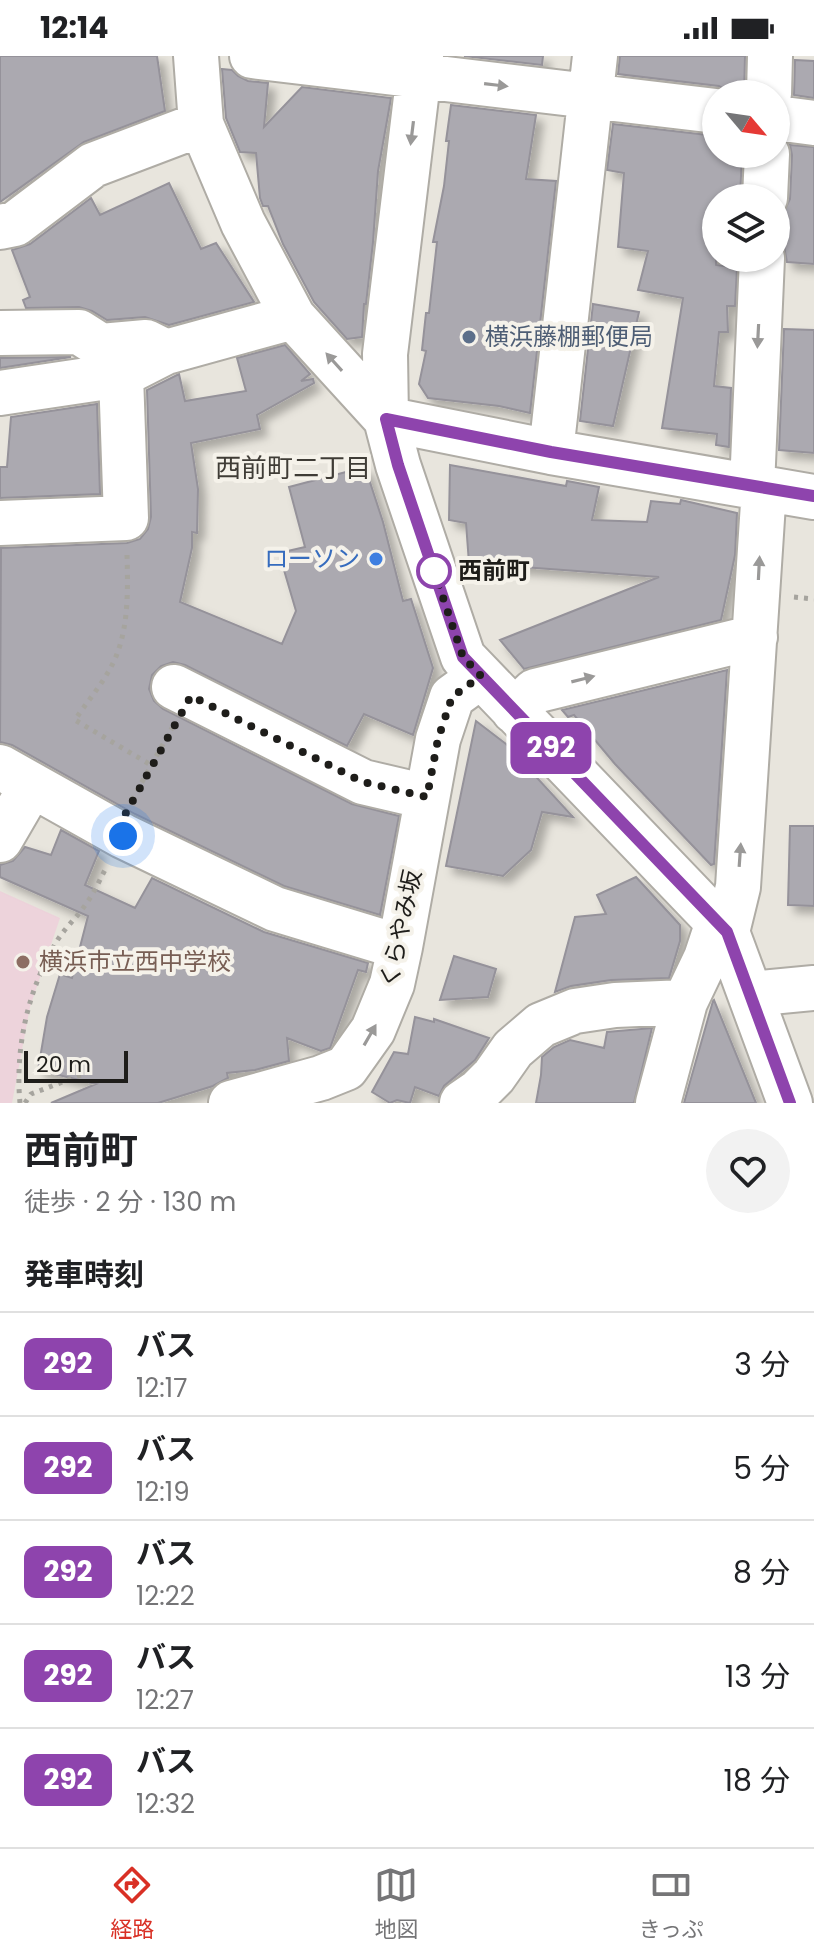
<!DOCTYPE html>
<html lang="ja">
<head>
<meta charset="utf-8">
<style>
  :root { --surface:#fff; --page:#f2f2f2; --text:#202124; --muted:#757577; --line:#e0e0e0; --accent:#d93025 }
  body { margin:0; font-family:Poppins,"Noto Sans JP",sans-serif; background:var(--page); color:var(--text); height:100vh; display:flex; flex-direction:column; font-size:30px; white-space:nowrap }
  * { box-sizing:border-box; margin:0 }
  p { font-size:26px; color:var(--muted) }
  .icon { flex:none; width:44px; height:44px; fill:none; stroke:currentColor; stroke-width:2; stroke-linecap:round; stroke-linejoin:round }
  .map { position:relative; height:1047px; overflow:hidden }
  .drawer { display:flex; flex-direction:column; background:var(--surface); flex:1 }
  .drawer>* { flex:none }
  .badge { padding:0 16px; border-radius:12px; font-size:28px; line-height:52px }
  .needle { width:52px; rotate:119deg }
  .fabs { position:absolute; left:702px; top:24px; display:grid; gap:16px }
  .fabs a { display:grid; place-items:center; width:88px; height:88px; border-radius:50%; background:var(--surface); box-shadow:0 2px 6px #0004; font-size:40px }
  .scale { position:absolute; left:24px; bottom:20px; width:104px; box-sizing:border-box; padding-left:8px; border:4px solid #1e1d1a; border-top:0; font-size:22px; line-height:28px; white-space:nowrap; color:#1e1d1a; -webkit-text-stroke:6px #f5f2ea; paint-order:stroke }
  .you { position:absolute; width:40px; height:40px; margin:-20px; border:6px solid #fff; border-radius:50%; background:#1a73e8; box-shadow:0 0 0 12px #1a73e833 }
  .map>.badge { position:absolute; translate:-50% -50%; box-shadow:0 0 0 4px #fff }
  h2 { padding:0 24px; font-size:30px; line-height:72px }
  .round { display:grid; place-items:center; flex:none; width:84px; height:84px; border-radius:42px; background:var(--page) }
  .headline { display:flex; align-items:center; justify-content:space-between; height:136px; padding:0 24px }
  h1 { font-size:38px; font-weight:700; line-height:60px }
  ul { padding:0; list-style:none }
  li { display:flex; align-items:center; gap:24px; height:104px; padding:0 24px; border-top:2px solid var(--line) }
  li div { flex:1 }
  li b { display:block; font-size:30px }
  li em { font-style:normal }
  li .badge { min-width:88px; font-weight:700; text-align:center }
  .status { display:flex; justify-content:space-between; align-items:center; height:56px; padding:0 40px; background:var(--surface); direction:ltr }
  .status svg { height:22px; fill:currentColor }
  .menu { display:flex; justify-content:space-around; align-items:center; height:112px; border-top:2px solid var(--line); background:var(--surface); font-size:22px; color:var(--muted) }
  .menu a { display:grid; justify-items:center; gap:4px }
  .menu .on { color:var(--accent) }
  .map>svg:first-child { display:block }
  .education { fill:#edd3db }
  .building { fill:#aba9b0; stroke:#95929a; stroke-width:2; filter:url(#shadow) }
  .lines { fill:none; stroke-linecap:round; stroke-linejoin:round }
  .minor-casing { stroke:#afaca5; stroke-width:48 }
  .path { stroke:#a6a49e; stroke-width:5; stroke-dasharray:4 6; stroke-linecap:butt }
  .minor { stroke:#fff; stroke-width:44 }
  .oneway { fill:#9a9998 }
  .line-casing { stroke:#fff; stroke-width:18 }
  .line { stroke:#8e44ad; stroke-width:12 }
  .walk { stroke:#1e1d1a; stroke-width:8; stroke-dasharray:0 14.4 }
  .service-dot { fill:#5c6f8a; stroke:#f5f2ea; stroke-width:3 }
  .shop-dot { fill:#3f7fe0; stroke:#f5f2ea; stroke-width:3 }
  .stop-dot { fill:#fff; stroke:#8e44ad; stroke-width:4 }
  .education-dot { fill:#8d6e63; stroke:#f5f2ea; stroke-width:3 }
  .labels { text-anchor:middle; stroke-width:8; stroke-linejoin:round; paint-order:stroke }
  .service-label { font-size:24px; fill:#4e5e75; stroke:#f5f2ea; text-anchor:start }
  .shop-label { font-size:24px; fill:#366cbe; stroke:#f5f2ea; text-anchor:end }
  .stop-label { font-size:24px; font-weight:bold; fill:#1e1d1a; stroke:#f5f2ea; text-anchor:start }
  .street-label { font-size:24px; fill:#1e1d1a; stroke:#f5f2ea }
  .education-label { font-size:24px; fill:#785e54; stroke:#f5f2ea; text-anchor:start }
  .neighbourhood-label { font-size:26px; fill:#3f3c36; stroke:#f5f2ea }
</style>
</head>
<body>
<div class="status"><b>12:14</b><svg viewBox="0 0 49 12"><path d="M0 12V9h3v3zM5 12V6h3v6zM10 12V3h3v9zM15 12V0h3v12zM26 1h20v11H26zM47 4h2v5h-2z"/></svg></div>
<div class="map">
<svg width="814" height="1047" viewBox="0 0 814 1047">
  <defs>
    <filter id="shadow"><feDropShadow dx="7" dy="7" stdDeviation="4" flood-color="#0004"/></filter>
  </defs>
  <rect width="100%" height="100%" fill="#e8e5dd"/>
  <path class="education" d="M0,835L60,862L30,951L12,1047H0Z"/>
  <path class="building" d="M0,0H157L165,55L84,86L0,146Z
    M464,0H543L542,9Z
    M620,0H745L744,38H733L719,30L618,18Z
    M795,4L814,5V42L794,39Z
    M222,13L232,14L238,20L248,25L268,27L264,71L302,31L391,42L378,115L373,186L366,248H364L362,281L347,283L314,246L283,188L268,150H263L260,142L256,97L240,96L226,62Z
    M451,49L536,59L526,123L556,125L530,357L499,350L428,342L419,328L426,295L422,294L426,257H429L437,186H433L444,130L449,85H446Z
    M613,68L716,80V98H742L740,142H716V209L737,212L735,250H727L728,276H719L714,330L731,332L729,391L716,389L717,378L662,372L683,242L638,234L648,195L618,191L624,117L607,114Z
    M790,89L814,91V208L787,206L784,191L779,185L782,159L790,143L792,99Z
    M169,127L201,193L216,187L254,246L169,269L145,261L107,264L92,255L79,251L26,252L23,244L30,241L12,194L30,188L91,142L100,159Z
    M593,248L639,256L613,370L580,365Z
    M784,273L814,274V397L779,394Z
    M285,289L310,318L301,325L313,323L314,327L257,359L260,373L191,387L198,433L197,477L192,476V492L180,546L282,588L296,555L279,497L305,491L289,431L365,411L383,466L403,545L411,543L433,612L413,679L364,658L347,690L185,609L173,606L161,610L152,619L149,633L154,645L163,653L352,748L399,760L380,859L284,830L135,758L12,689L0,686L1,492L127,487L140,483L148,473L151,461L147,334L179,318L185,345L246,335L237,302Z
    M71,301L0,312V302Z
    M97,348L100,438L0,442V411H7L11,361Z
    M450,409L566,430L567,425L599,431L592,464L647,466L651,445L680,448L681,444L737,457L735,499L721,564L524,613L500,584L659,521L469,507L466,467L449,464Z
    M727,614L714,808L711,809L615,708L574,659L568,661L562,654Z
    M476,665L506,688L573,761L542,756L531,794L503,820L446,810Z
    M790,770H814V850L788,849Z
    M61,774L99,795L85,829L135,852L152,822L264,876L368,907L366,916L358,914L330,992L321,995L287,982L289,1005L255,1014L227,1017L228,1022L213,1030L158,1047H51L96,1028L38,1014L47,961L60,918L72,922L88,860L0,821V809L13,805L25,791L51,799Z
    M636,821L680,869V885L669,922L611,924L571,930L555,936L575,861L606,858L597,839Z
    M454,900L496,913L488,941L440,944Z
    M713,945L714,944L756,1047H684Z
    M415,961L434,966V963L489,982L475,1004L444,1030L439,1040L415,1031L410,1047L397,1044L390,1047L372,1036L394,996L408,998Z
    M652,972L634,1047H536L541,1019L542,1001L554,991L570,984L604,992L607,976Z"/>
  <g class="lines">
    <g class="minor-casing">
      <path id="minor" d="M196,0L201,68L243,167L293,261L386,363L551,396L814,441
        M252,0L716,55
        M421,0L385,298L386,363L398,409L463,601L727,876L790,1047
        M769,38L770,0
        M776,62L814,67
        M765,142L767,98
        M0,171L15,168L93,109L201,68
        M0,277L79,276L101,290L146,286L166,296
        M0,337L121,319L166,296L293,261
        M551,396L595,0
        M752,430L762,202
        M0,467L126,462L121,319
        M174,631L363,726L427,741
        M514,655L535,635L755,581
        M0,711L123,780L275,853L400,891
        M0,784L32,729
        M727,876L738,831L764,432
        M751,938L814,932
        M231,1047L321,1022L346,1012L373,974L392,928L400,891L438,683L452,641L481,620
        M462,1047L478,1036L494,1020L513,993L541,969L575,955L615,949L685,946
        M658,1047L685,946L706,902L718,866"/>
    </g>
    <path class="path" d="M127,499C128,536 129,578 111,611C101,630 86,647 75,664L151,709
      M794,541L814,543
      M132,744L172,672
      M20,1047C15,994 27,937 54,890C63,873 78,861 88,845C95,835 100,823 106,812
      M25,1047L31,1038L94,1014"/>
    <use href="#minor" class="minor"/>
  </g>
  <defs><path id="oneway-solid" d="M-6-.8H1V-3.2L6.5 0L1 3.2V.8H-6Z" transform="scale(2)"/></defs>
  <g class="oneway">
    <use href="#oneway-solid" transform="translate(496 29) rotate(7)"/>
    <use href="#oneway-solid" transform="translate(412 77) rotate(97)"/>
    <use href="#oneway-solid" transform="translate(758 280) rotate(93)"/>
    <use href="#oneway-solid" transform="translate(334 306) rotate(-132)"/>
    <use href="#oneway-solid" transform="translate(759 512) rotate(-87)"/>
    <use href="#oneway-solid" transform="translate(583 623) rotate(-14)"/>
    <use href="#oneway-solid" transform="translate(740 799) rotate(-86)"/>
    <use href="#oneway-solid" transform="translate(370 979) rotate(-60)"/>
  </g>
  <g class="lines">
    <g class="line-casing">
      <path id="line" d="M790,1047L727,876L463,601L398,409L386,363L551,396L814,440"/>
    </g>
    <use href="#line" class="line"/>
    <path class="walk" d="M123,780L116,775L191,640L363,726L427,741L438,683L452,641L481,620L463,601L434,515"/>
  </g>
  <circle class="service-dot" cx="469" cy="281" r="8"/>
  <circle class="shop-dot" cx="376" cy="503" r="8"/>
  <circle class="stop-dot" cx="434" cy="515" r="16"/>
  <circle class="education-dot" cx="23" cy="906" r="8"/>
  <g class="labels">
    <g class="service-label">
      <text x="485" y="289">横浜藤棚郵便局</text>
    </g>
    <g class="shop-label">
      <text x="360" y="511">ローソン</text>
    </g>
    <g class="stop-label">
      <text x="458" y="523">西前町</text>
    </g>
    <g class="street-label">
      <text transform="translate(401 873) rotate(-78)" y="8">くらやみ坂</text>
    </g>
    <g class="education-label">
      <text x="39" y="914">横浜市立西中学校</text>
    </g>
    <g class="neighbourhood-label">
      <text x="293" y="421">西前町二丁目</text>
    </g>
  </g>
</svg>
<div class="fabs">
<a><svg class="needle" viewBox="-14 -14 28 28"><path d="M0-13l5 13h-10z" fill="#e53935"/><path d="M0 13l5-13h-10z" fill="#757577"/></svg></a>
<a><svg class="icon" aria-label="layers" viewBox="0 0 24 24"><path d="M12 4l9 5-9 5-9-5zM3 14l9 5 9-5"/></svg></a>
</div>
<div class="scale">20 m</div>
<div class="you" style="left:123px;top:780px"></div>
<b class="badge" style="left:551px;top:692px;background:#8e44ad;color:#fff">292</b>
</div>
<section class="drawer">
<div class="headline"><div><h1>西前町</h1><p>徒歩 · 2 分 · 130 m</p></div><a class="round"><svg class="icon" aria-label="heart" viewBox="0 0 24 24"><path d="M12 20l-8-8c-3-5 5-10 8-4 3-6 11-1 8 4z"/></svg></a></div>
<h2>発車時刻</h2>
<ul>
<li><span class="badge" style="background:#8e44ad;color:#fff">292</span><div><b>バス</b><p>12:17</p></div><em>3 分</em></li>
<li><span class="badge" style="background:#8e44ad;color:#fff">292</span><div><b>バス</b><p>12:19</p></div><em>5 分</em></li>
<li><span class="badge" style="background:#8e44ad;color:#fff">292</span><div><b>バス</b><p>12:22</p></div><em>8 分</em></li>
<li><span class="badge" style="background:#8e44ad;color:#fff">292</span><div><b>バス</b><p>12:27</p></div><em>13 分</em></li>
<li><span class="badge" style="background:#8e44ad;color:#fff">292</span><div><b>バス</b><p>12:32</p></div><em>18 分</em></li>
</ul>
</section>
<nav class="menu">
<a class="on"><svg class="icon" aria-label="directions" viewBox="0 0 24 24"><path d="M12 3l9 9-9 9-9-9zM9 14v-3h6M13 9l2 2-2 2"/></svg>経路</a>
<a><svg class="icon" aria-label="map" viewBox="0 0 24 24"><path d="M3 6l6-2 6 2 6-2v14l-6 2-6-2-6 2zM9 4v14M15 6v14"/></svg>地図</a>
<a><svg class="icon" aria-label="tickets" viewBox="0 0 24 24"><path d="M3 7h18v10H3zM15 7v10"/></svg>きっぷ</a>
</nav>
</body>
</html>
